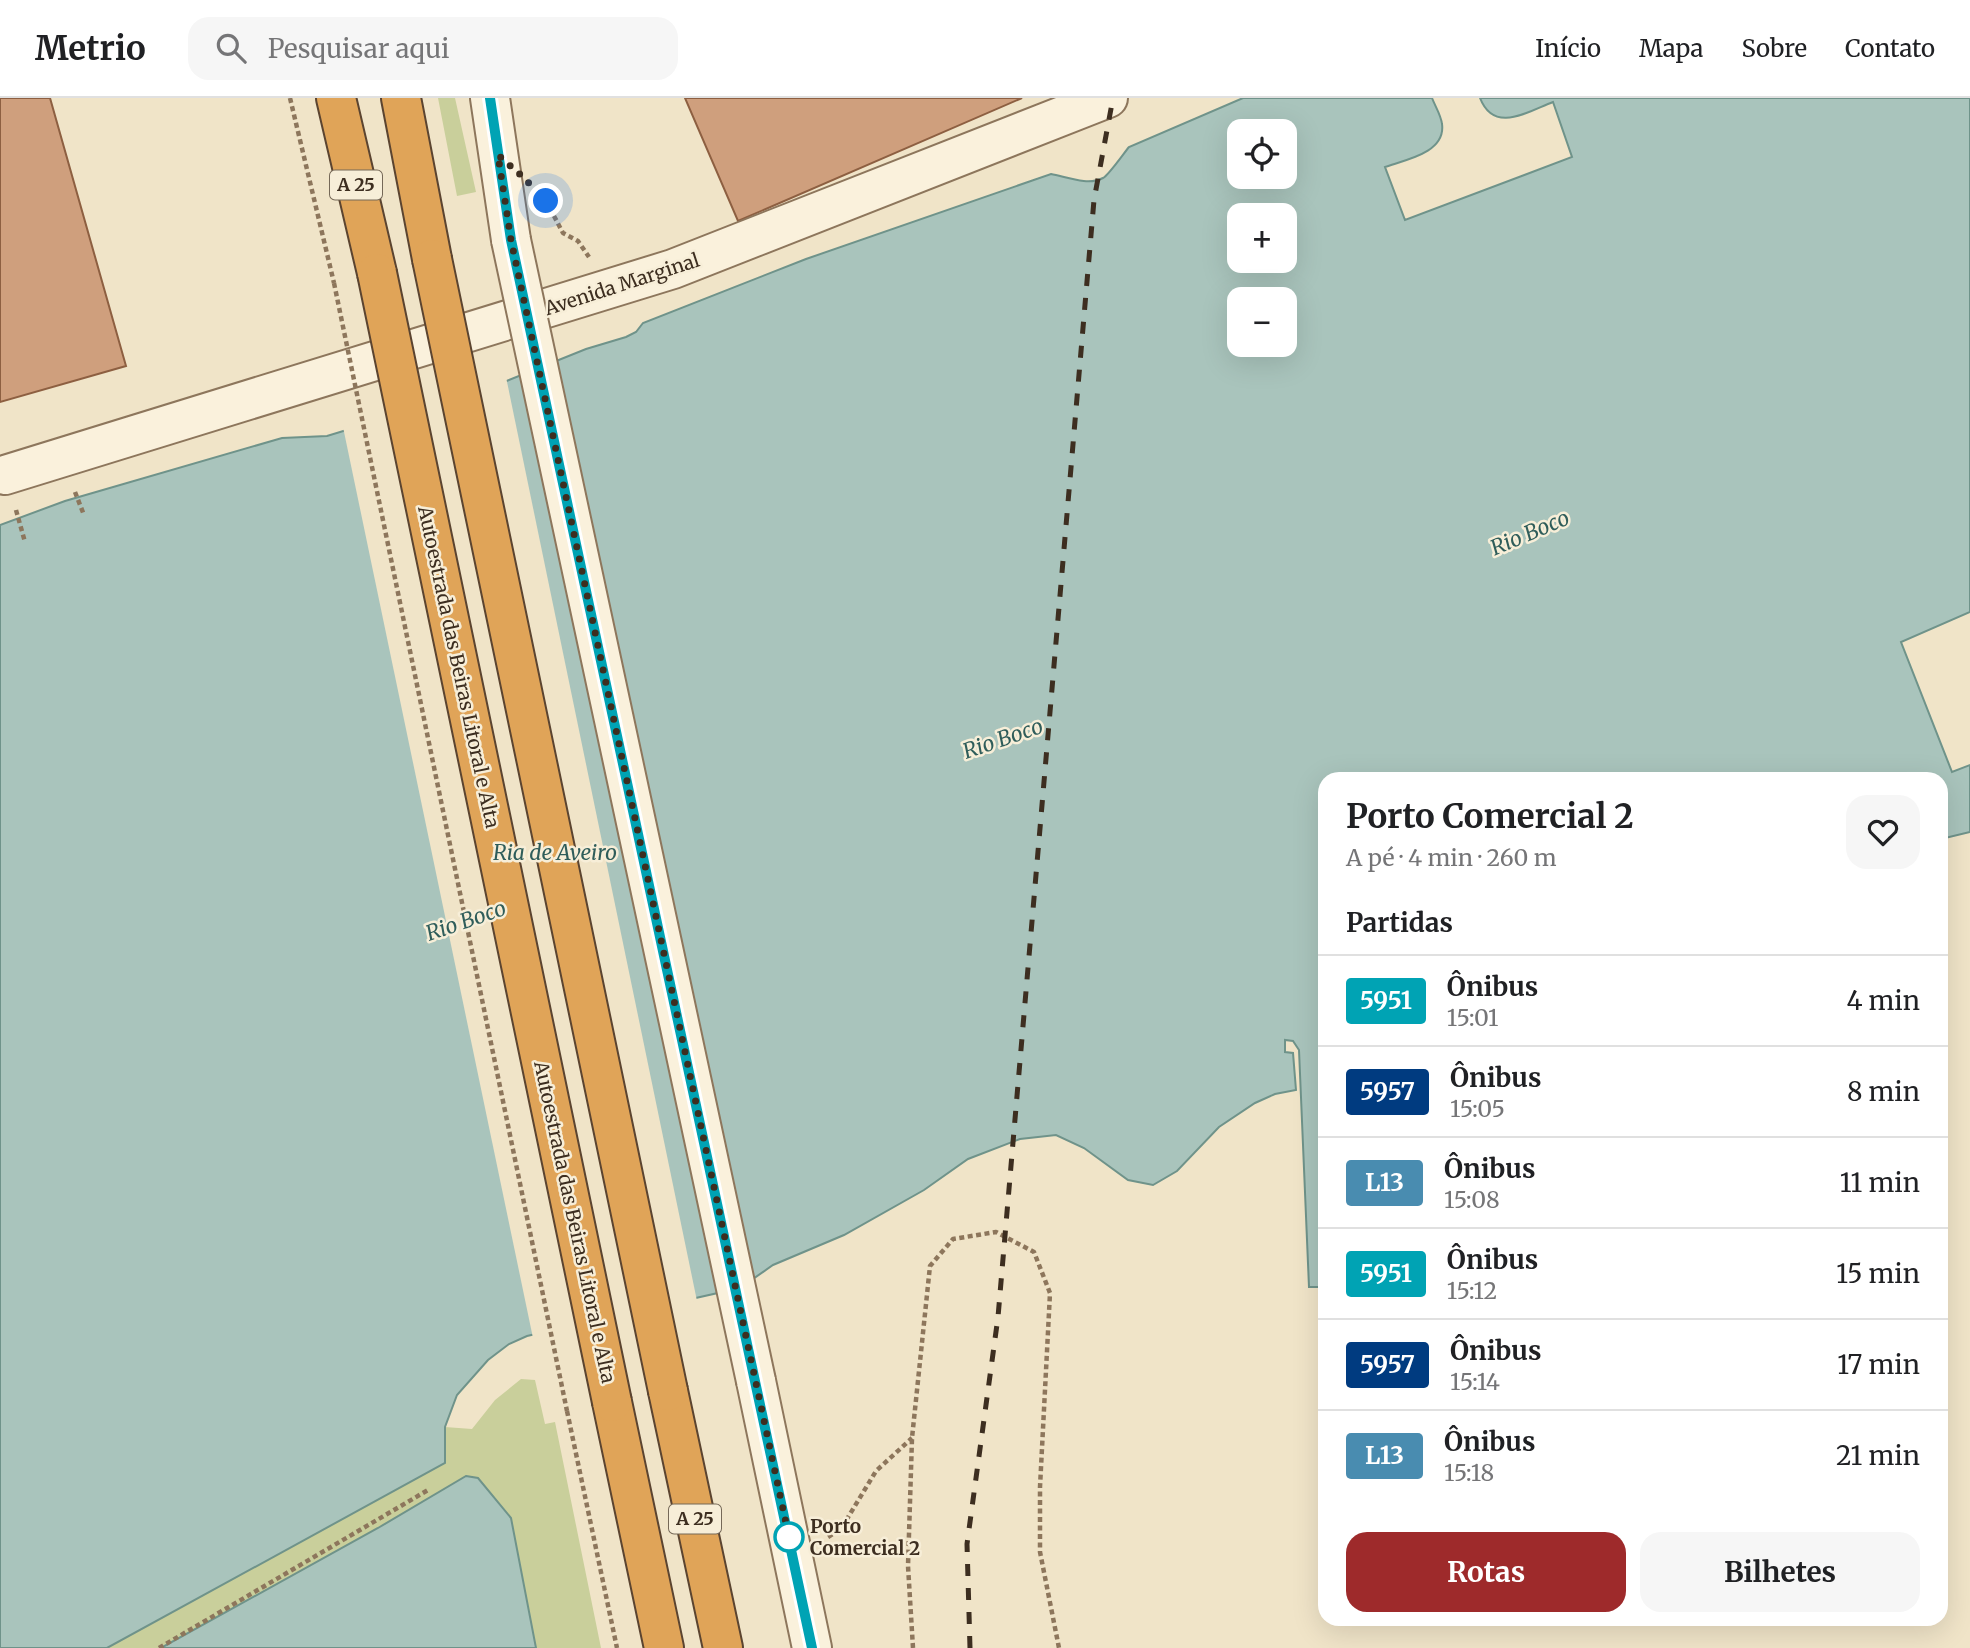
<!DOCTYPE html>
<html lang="pt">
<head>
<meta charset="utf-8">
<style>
  :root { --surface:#fff; --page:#f6f6f6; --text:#202124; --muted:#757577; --line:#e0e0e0; --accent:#9e2a2b }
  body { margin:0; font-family:Merriweather,serif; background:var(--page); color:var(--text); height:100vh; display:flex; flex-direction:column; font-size:26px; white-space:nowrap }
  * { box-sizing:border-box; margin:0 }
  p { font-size:23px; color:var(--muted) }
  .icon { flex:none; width:38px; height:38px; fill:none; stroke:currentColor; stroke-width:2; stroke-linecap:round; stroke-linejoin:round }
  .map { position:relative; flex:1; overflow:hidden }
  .details { position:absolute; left:1318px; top:674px; width:630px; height:854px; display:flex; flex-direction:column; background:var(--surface); border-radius:21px; box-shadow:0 7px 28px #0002 }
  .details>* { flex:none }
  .badge { padding:0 14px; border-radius:5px; font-size:24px; line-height:46px }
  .controls { position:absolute; left:1227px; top:21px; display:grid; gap:14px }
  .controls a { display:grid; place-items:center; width:70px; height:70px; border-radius:14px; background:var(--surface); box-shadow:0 7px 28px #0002; font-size:35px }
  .you { position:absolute; width:35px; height:35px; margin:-18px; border:5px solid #fff; border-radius:50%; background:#1a73e8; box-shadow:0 0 0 10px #1a73e833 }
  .map>.badge { position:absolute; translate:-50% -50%; box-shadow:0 0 0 4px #fff }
  h2 { padding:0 28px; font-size:26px; line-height:63px }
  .round { display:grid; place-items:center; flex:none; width:74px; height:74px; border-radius:21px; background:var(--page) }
  .head { display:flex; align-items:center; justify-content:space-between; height:119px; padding:0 28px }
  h1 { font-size:33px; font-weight:700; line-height:52px }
  .cta { display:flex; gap:14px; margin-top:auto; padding:14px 28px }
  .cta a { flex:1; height:80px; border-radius:21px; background:var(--accent); color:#fff; font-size:28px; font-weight:700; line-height:80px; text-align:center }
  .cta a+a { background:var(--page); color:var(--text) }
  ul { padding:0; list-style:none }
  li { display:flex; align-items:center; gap:21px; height:91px; padding:0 28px; border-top:2px solid var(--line) }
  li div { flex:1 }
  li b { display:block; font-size:26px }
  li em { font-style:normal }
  li .badge { min-width:77px; font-weight:700; text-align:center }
  header { display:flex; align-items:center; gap:42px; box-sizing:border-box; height:98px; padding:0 35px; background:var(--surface); border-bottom:2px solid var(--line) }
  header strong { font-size:33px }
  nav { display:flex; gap:38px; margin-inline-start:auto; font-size:24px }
  .search { width:490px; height:63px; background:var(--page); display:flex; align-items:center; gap:18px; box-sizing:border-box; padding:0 24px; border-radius:21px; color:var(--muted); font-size:26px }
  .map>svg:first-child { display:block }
  .green { fill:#c9cf9b }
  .water { fill:#a9c4bc; stroke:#6f938a; stroke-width:2; fill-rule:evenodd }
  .pier { fill:#f0e4c8 }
  .building { fill:#cf9f7d; stroke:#8d5f41; stroke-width:2 }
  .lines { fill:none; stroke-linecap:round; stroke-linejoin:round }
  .minor-casing { stroke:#8d765c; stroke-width:42 }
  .tertiary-casing { stroke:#8d765c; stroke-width:42 }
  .motorway-casing { stroke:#5b4430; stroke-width:42 }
  .path { stroke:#8d765c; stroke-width:4.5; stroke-dasharray:5 3.5; stroke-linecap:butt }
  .minor { stroke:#faf1dc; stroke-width:38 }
  .tertiary { stroke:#faf1dc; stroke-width:38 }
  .motorway { stroke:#e0a458; stroke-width:38 }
  .rail { stroke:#3d2e20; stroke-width:5; stroke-dasharray:12 12; stroke-linecap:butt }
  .tertiary-bridge-casing { stroke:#8d765c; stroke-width:42; stroke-linecap:butt }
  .motorway-bridge-casing { stroke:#5b4430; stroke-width:42; stroke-linecap:butt }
  .path-bridge { stroke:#8d765c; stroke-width:4.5; stroke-dasharray:5 3.5; stroke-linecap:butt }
  .tertiary-bridge { stroke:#faf1dc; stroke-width:38 }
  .motorway-bridge { stroke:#e0a458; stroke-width:38 }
  .line-casing { stroke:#fff; stroke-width:16 }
  .line { stroke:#00a3b4; stroke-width:10 }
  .walk { stroke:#3d2e20; stroke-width:7; stroke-dasharray:0 12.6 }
  .stop-dot { fill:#fff; stroke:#00a3b4; stroke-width:3.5 }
  .labels { text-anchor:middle; stroke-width:5; stroke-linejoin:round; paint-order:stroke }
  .shield { fill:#f7eed8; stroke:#756857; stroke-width:2 }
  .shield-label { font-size:18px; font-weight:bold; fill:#3d2e20 }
  .street-label { font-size:19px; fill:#3d2e20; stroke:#f7eed8 }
  .stop-label { font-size:19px; font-weight:bold; fill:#3d2e20; stroke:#f7eed8; text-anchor:start }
  .water-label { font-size:21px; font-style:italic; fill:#2f5d5a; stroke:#f7eed8 }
</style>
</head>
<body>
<header>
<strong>Metrio</strong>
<div class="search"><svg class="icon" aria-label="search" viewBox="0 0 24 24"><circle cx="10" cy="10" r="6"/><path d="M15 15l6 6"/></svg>Pesquisar aqui</div>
<nav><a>Início</a><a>Mapa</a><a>Sobre</a><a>Contato</a></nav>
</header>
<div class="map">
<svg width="1970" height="1550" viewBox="0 0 1970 1550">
  <rect width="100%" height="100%" fill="#f0e4c8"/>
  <path class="green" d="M438,0H455L476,94L457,98Z
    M521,1281L535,1282L545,1326L555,1324L601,1550H536L534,1539L466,1378L378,1430L161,1550H107L445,1365V1329L472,1331L495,1302Z"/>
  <path class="water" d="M1243,0H1432C1435,8 1441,17 1442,26C1446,55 1405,62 1385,69L1405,122L1572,59L1553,4C1527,14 1494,36 1480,0H1970V514L1901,544L1952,674L1970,667V734L1941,741V681H1325V1189H1309L1299,952L1293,943L1285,942V954L1293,955L1296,992L1275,996L1255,1005L1219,1029L1177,1073L1153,1087L1128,1082L1084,1050L1056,1037L1020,1041L968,1061L924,1092L844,1137L773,1167L740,1190L527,1238L509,1246L488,1262L457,1297L445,1329V1365L107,1550H0V427L65,403L282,340L327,338L504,284L586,251L626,239L636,234L643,225L806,161L1051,76C1067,79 1088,88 1103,80C1108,78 1124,55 1129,49ZM1239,33H1284V79H1239ZM1239,117H1284V163H1239ZM1239,201H1284V247H1239Z
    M466,1378L478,1380L511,1420L536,1550H161L378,1430Z"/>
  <path class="pier" d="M506,279L697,1203L533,1240L343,329Z"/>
  <path class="building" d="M0,0H50L126,268L0,304Z
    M685,0H1022L738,123Z"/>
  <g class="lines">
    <g class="minor-casing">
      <path id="minor" d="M5,377L673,171L1108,0"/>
    </g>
    <g class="tertiary-casing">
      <path id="tertiary" d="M490,0L511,142
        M756,1283L812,1550"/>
    </g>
    <g class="motorway-casing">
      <path id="motorway" d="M336,0L377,175
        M401,0L432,161
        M668,1293L723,1550
        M612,1304L664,1550"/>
    </g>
    <path class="path" d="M290,0L334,185
      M546,103L563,135L578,143L589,159
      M75,394L84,417
      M16,412L25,444
      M567,1313L617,1550
      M828,1439L841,1431L876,1373L912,1340
      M159,1550L428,1392
      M913,1550L908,1468L912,1340L930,1168L953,1141L996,1134L1034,1154L1050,1195L1040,1389V1454L1059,1550"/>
    <use href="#minor" class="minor"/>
    <use href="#tertiary" class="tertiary"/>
    <use href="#motorway" class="motorway"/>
    <path class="rail" d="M970,1550L967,1446L998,1219L1094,102L1113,0"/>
    <g class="tertiary-bridge-casing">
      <path id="tertiary-bridge" d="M511,142L756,1283"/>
    </g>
    <g class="motorway-bridge-casing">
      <path id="motorway-bridge" d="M432,161L668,1293
        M377,175L612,1304"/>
    </g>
    <path class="path-bridge" d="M334,185L567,1313"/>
    <use href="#tertiary-bridge" class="tertiary-bridge"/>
    <use href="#motorway-bridge" class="motorway-bridge"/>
  </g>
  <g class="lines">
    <g class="line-casing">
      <path id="line" d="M490,0L511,142L812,1550"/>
    </g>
    <use href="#line" class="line"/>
    <path class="walk" d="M546,103L522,78L498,57L511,142L789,1439"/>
  </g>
  <circle class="stop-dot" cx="789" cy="1439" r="14"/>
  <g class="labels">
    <g class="shield">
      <rect x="330" y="72.5" width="52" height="29" rx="5"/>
      <rect x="669" y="1406.5" width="52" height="29" rx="5"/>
    </g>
    <g class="shield-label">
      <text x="356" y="93">A 25</text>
      <text x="695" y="1427">A 25</text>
    </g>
    <g class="street-label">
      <text transform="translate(622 186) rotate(-18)" y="7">Avenida Marginal</text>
      <text transform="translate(459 569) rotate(78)" y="7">Autoestrada das Beiras Litoral e Alta</text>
      <text transform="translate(575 1124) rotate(78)" y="7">Autoestrada das Beiras Litoral e Alta</text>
    </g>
    <g class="stop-label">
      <text x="810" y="1435">Porto<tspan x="810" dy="22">Comercial 2</tspan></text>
    </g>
    <g class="water-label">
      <text transform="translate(1530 435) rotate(-23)" y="7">Rio Boco</text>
      <text transform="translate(1003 641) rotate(-19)" y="7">Rio Boco</text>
      <text x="555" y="762">Ria de Aveiro</text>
      <text transform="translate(466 823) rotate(-19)" y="7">Rio Boco</text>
    </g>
  </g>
</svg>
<div class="controls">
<a><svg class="icon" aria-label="locate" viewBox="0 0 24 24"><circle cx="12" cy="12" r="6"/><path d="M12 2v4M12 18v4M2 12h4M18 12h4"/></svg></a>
<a>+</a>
<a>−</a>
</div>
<div class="you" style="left:546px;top:103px"></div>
<section class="details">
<div class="head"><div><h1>Porto Comercial 2</h1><p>A pé · 4 min · 260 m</p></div><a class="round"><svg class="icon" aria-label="heart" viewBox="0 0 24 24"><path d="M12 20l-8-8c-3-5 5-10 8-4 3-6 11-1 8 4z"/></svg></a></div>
<h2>Partidas</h2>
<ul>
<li><span class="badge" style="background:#00a3b4;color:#fff">5951</span><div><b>Ônibus</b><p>15:01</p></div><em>4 min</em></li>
<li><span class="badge" style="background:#003b80;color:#fff">5957</span><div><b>Ônibus</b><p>15:05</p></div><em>8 min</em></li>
<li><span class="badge" style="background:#498cb0;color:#fff">L13</span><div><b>Ônibus</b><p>15:08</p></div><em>11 min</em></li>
<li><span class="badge" style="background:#00a3b4;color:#fff">5951</span><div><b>Ônibus</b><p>15:12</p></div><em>15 min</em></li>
<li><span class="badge" style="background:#003b80;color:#fff">5957</span><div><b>Ônibus</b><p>15:14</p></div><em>17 min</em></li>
<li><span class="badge" style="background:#498cb0;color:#fff">L13</span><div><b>Ônibus</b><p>15:18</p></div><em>21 min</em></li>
</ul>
<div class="cta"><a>Rotas</a><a>Bilhetes</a></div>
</section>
</div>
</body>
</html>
